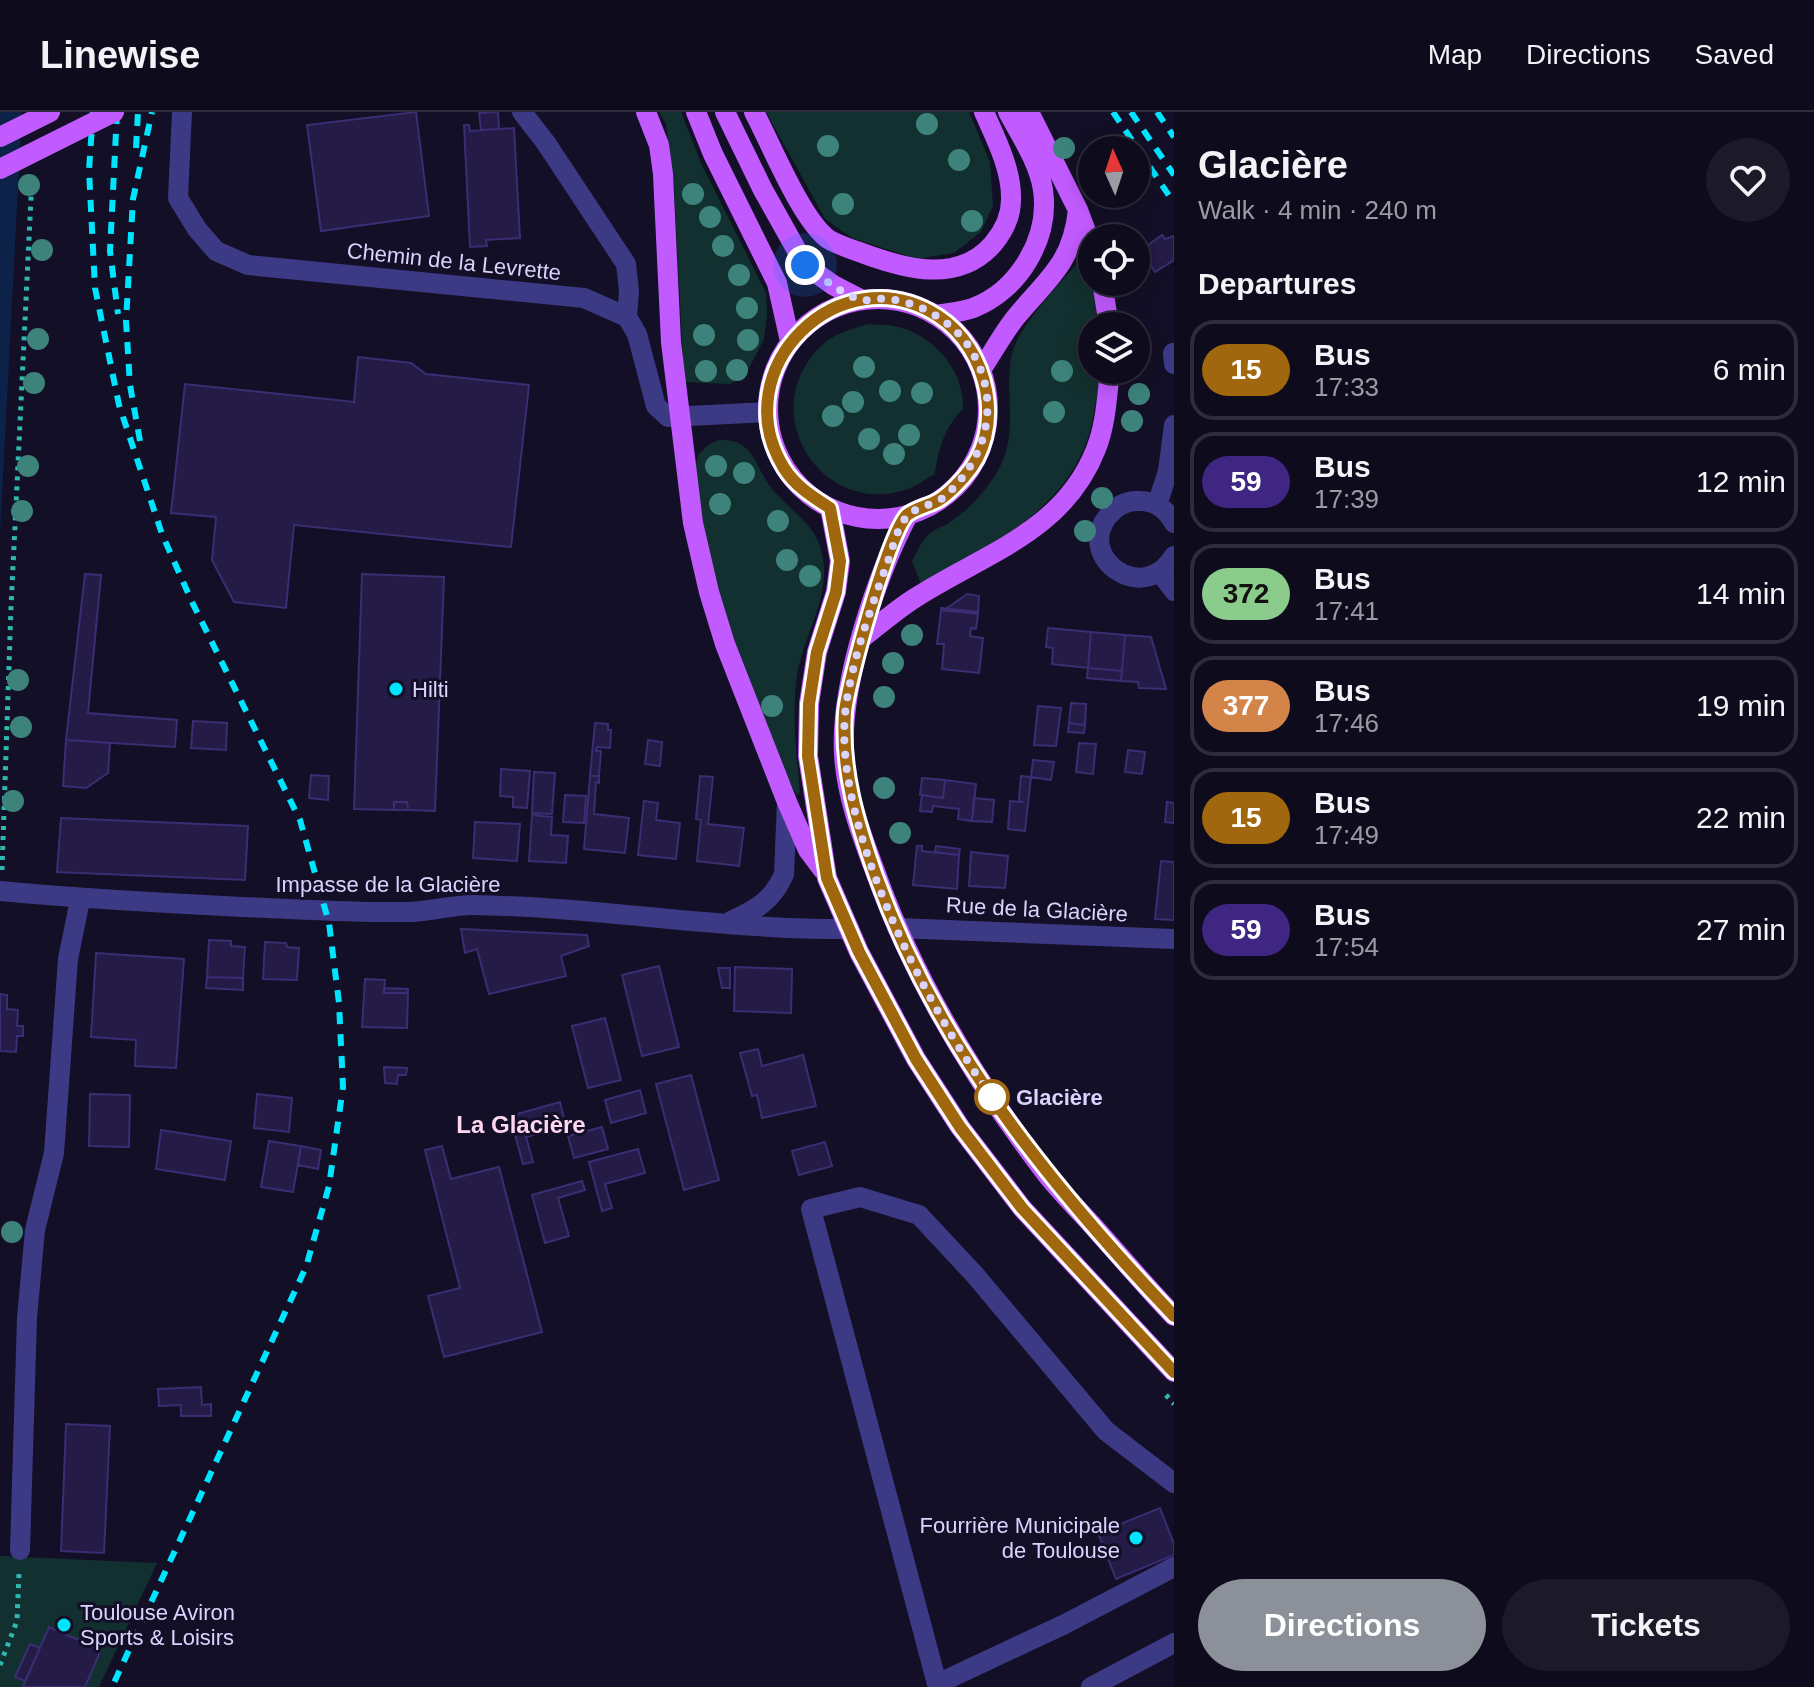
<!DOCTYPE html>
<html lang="en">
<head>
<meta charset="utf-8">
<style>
  :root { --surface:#0e0b1c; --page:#1c1929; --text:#f1f3f6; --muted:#9b9ba3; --line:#2e2b3b; --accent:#8c9099 }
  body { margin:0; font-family:Arial,sans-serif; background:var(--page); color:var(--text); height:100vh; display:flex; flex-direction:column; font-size:30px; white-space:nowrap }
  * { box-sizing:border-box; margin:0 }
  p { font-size:26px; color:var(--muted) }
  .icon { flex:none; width:44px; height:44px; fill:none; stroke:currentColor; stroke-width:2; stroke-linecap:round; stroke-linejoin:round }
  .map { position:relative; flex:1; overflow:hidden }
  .panel { display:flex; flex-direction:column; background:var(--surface); width:640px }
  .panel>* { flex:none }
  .badge { padding:0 16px; border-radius:26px; font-size:28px; line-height:52px }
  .needle { width:52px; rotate:357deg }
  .controls { position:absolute; left:1078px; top:24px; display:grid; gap:16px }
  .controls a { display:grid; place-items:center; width:72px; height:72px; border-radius:50%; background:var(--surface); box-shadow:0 4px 20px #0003,0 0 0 2px var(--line); font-size:40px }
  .you { position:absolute; width:40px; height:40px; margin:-20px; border:6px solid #fff; border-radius:50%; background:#1a73e8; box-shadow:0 0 0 12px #1a73e833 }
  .map>.badge { position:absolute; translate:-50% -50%; box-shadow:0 0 0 4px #fff }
  h2 { padding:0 24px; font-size:30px; line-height:72px }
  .round { display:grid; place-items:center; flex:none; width:84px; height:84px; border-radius:42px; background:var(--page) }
  .head { display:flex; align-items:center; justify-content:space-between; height:136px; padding:0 24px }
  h1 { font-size:38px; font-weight:700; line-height:60px }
  .primary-button { display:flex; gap:16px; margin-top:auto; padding:16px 24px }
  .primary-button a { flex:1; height:92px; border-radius:48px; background:var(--accent); color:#fff; font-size:32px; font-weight:700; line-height:92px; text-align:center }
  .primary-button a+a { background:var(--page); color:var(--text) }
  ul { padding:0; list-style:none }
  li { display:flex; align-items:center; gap:24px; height:100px; margin:0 16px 12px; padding:0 8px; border:4px solid var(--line); border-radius:24px }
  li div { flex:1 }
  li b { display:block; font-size:30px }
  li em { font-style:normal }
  li .badge { min-width:88px; font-weight:700; text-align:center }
  header { display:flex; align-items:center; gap:48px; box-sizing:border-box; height:112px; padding:0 40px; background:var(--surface); border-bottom:2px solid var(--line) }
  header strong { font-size:38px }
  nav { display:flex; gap:44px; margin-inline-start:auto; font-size:28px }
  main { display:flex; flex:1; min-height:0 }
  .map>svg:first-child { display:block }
  .green { fill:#12302f }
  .water { fill:#0c2248 }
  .building { fill:#241b47; stroke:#3b2d73; stroke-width:2 }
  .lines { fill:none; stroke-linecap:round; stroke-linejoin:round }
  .path { stroke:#2fb8b0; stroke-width:5; stroke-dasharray:4 6; stroke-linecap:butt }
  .minor { stroke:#3d3a85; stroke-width:20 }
  .major { stroke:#c25bff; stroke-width:20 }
  .rail { stroke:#00e5ff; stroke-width:6; stroke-dasharray:12 10; stroke-linecap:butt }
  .major-bridge { stroke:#c25bff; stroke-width:20 }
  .tree { fill:#3d827b }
  .line-casing { stroke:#fff; stroke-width:18 }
  .line { stroke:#a0670f; stroke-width:12 }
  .walk { stroke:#d9d4ff; stroke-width:8; stroke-dasharray:0 14.4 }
  .poi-dot { fill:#00e5ff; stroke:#130f26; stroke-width:3 }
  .stop-dot { fill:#fff; stroke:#a0670f; stroke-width:4 }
  .labels { text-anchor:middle; stroke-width:6; stroke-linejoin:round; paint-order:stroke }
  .street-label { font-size:22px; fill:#d9d4ff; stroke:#130f26 }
  .poi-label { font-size:22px; fill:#d9d4ff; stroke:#130f26; text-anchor:start }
  .stop-label { font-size:22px; font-weight:bold; fill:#d9d4ff; stroke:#130f26; text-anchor:start }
  .neighbourhood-label { font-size:24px; font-weight:bold; fill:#ffd6f0; stroke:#130f26 }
</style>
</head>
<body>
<header>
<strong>Linewise</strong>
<nav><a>Map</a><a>Directions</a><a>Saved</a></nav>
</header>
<main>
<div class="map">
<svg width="1174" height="1575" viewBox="0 0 1174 1575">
  <rect width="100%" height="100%" fill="#130f26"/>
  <path class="green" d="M659,0H681L702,53L766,181L767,201L764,227L744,266L729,272L684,270L674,74L666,12Z
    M766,0H969L990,50L993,94L981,120L954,141L917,147L852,126L825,107Z
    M1084,143L1093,170L1098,214H1092V258H1099C1100,273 1096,287 1094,301C1078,395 996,429 921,472L912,449C917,441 921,429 928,423C933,417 943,415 949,411C968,398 984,381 996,362C1021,322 1003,282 1012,242C1019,212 1064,168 1084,143Z
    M868,212C876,213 886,212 894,214C932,221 965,258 963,297C945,314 938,338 935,362C926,366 917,374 908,377C822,407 755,301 819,236C832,222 851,217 868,212Z
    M719,328C753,327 754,351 769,373C784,394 812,409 820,434C835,481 804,519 797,564C792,603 796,641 800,680L797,684L774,638L723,498L704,421L695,358L698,343L708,333Z
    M0,1444L157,1451L99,1575H0Z"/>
  <path class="water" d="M0,0H22L0,422Z"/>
  <path class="building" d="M416,0L429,104L321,119L307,13Z
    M498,0L499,17L481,18L479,1Z
    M464,13H469L470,19L514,16L520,126L486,128L487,134L470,135Z
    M1162,123L1165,127L1174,124V148L1155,160L1141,138Z
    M358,245L411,251L426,262L529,273L511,435L294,413L286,496L234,490L212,448L216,405L171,401L185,272L354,290Z
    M85,462L101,463L88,601L177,608L175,635L66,628Z
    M362,462L444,465L435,699L408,698L407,690H394V698L354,697Z
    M967,482L979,484L978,500L946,497Z
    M941,496L978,500V502L941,498Z
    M941,498L978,502L976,517L971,516L970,524L983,526L979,561L942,557L944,532H937Z
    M1048,516L1091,520L1088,556L1052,552L1053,536L1046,535Z
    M1091,520L1125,523L1122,559L1088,556Z
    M1125,523L1151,525L1166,577L1139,576L1138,570L1121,569Z
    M1088,556L1122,559L1121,569L1087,566Z
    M1071,591L1086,592L1085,613L1069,611Z
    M1038,594L1061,596L1056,634L1034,633Z
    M193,609L227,611L226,638L191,636Z
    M595,611L608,612V618H611L610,636L597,635L596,639H601L599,664H590Z
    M1069,611L1085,613L1084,621L1068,620Z
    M66,628L110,631L108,661L86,676L63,674Z
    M648,628L662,630L660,654L645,652Z
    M1079,631L1096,632L1093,662L1076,660Z
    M1128,638L1145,640L1142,662L1125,660Z
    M1033,648L1054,650L1051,668L1031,665Z
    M501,657L530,659L527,696L513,695V685L500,684Z
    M534,660L555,661L552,702L532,701Z
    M311,663L329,664L328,688L309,686Z
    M590,664H599V671L596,670L594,702L629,706L625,741L584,737Z
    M700,664L713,665L708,712L744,716L739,754L697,749L701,708L696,707Z
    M1021,664L1031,665L1025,719L1008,717L1010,689L1022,690L1019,687Z
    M922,666L945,668L943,686L920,683Z
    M945,668L976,672L972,709L958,707L959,697L933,694L932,700L920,699L922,683L943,686Z
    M565,683L586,684L584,711L563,710Z
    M974,686L994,688L992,710L972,709Z
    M644,689L658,691L656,708L680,711L676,747L638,743Z
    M394,690H407L408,698H394Z
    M1167,690L1174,691V711L1165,710Z
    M532,703L552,705L551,723L568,724L566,751L529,749Z
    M61,706L248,714L245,768L57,760Z
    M475,710L520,712L517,749L473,746Z
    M917,734H922V739L959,743L957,777L913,773Z
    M936,734L960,737L959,743L935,740Z
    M971,740L1008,744L1005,776L969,774Z
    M1161,749L1174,750V808L1155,807Z
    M461,817L587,823L589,834L561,844L566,864L489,882L477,837L465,841Z
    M209,828L231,829V834L245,835L243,866L207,865Z
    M265,830L286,831L287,835L299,836L297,868L263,867Z
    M96,841L184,847L176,956L135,954L136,928L91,925Z
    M659,854L679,935L642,944L622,863Z
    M735,855L792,857L791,901L734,899Z
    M718,856H730V876H722Z
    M207,865L243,866V878L206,876Z
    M365,867L385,868L384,881H408L407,916L362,915Z
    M384,876L408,877V881H384Z
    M0,882L7,883V897L18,898L17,914H23V924H17L16,940L0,939Z
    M605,906L621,968L588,976L572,914Z
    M758,937L762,954L803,943L816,994L762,1006L757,983L752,984L740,941Z
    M384,955L407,956L406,963H398L397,972L385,971Z
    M691,963L719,1068L684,1078L656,972Z
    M640,978L646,1001L611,1011L605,988Z
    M90,982L130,983L129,1035L89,1034Z
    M257,982L292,986L289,1020L254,1016Z
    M560,990L566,1014L526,1025L533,1050L523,1052L510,1004Z
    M602,1015L608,1037L574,1046L568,1024Z
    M161,1018L231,1029L225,1068L156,1057Z
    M269,1029L301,1034L293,1080L261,1075Z
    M825,1030L832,1054L799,1063L792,1039Z
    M301,1034L321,1038L318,1057L298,1053Z
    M442,1034L451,1067L499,1055L542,1220L444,1245L428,1184L460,1176L425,1038Z
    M638,1037L645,1061L605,1072L612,1096L602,1099L589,1050Z
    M582,1069L585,1078L558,1086L569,1124L545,1131L532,1083Z
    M201,1275L202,1293L211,1292V1304H181V1293L159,1294L158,1277Z
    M66,1312L110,1314L104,1441L61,1439Z
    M1160,1396L1174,1432V1443L1116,1467L1098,1421Z
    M49,1515L101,1538L85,1575H23Z
    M30,1532L40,1536L25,1569L15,1565Z"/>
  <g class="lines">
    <path class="path" d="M2,758L11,496L32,65
      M1166,1283L1174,1292
      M0,1553L17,1509L19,1461"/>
    <path class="minor" d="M182,0L178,86L197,117L216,139L248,153L584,186L627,205L637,222L656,294L668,305L767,300
      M522,0L546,31L626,152L629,179L627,205
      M1173,241L1174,252
      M1157,393L1168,359L1174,313
      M1174,411C1167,398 1155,389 1140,389C1127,388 1116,394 1108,404C1075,445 1143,495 1174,444
      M1160,460L1174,479
      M0,779C81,787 161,791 243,795C297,797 352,801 407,800C429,800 451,793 473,793C599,795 723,818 849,817
      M731,809C756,798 773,788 784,762L787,690
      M897,816L1174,827
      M1174,1371L1106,1319L975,1163L919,1103L860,1085L811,1097L937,1572L1065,1512L1174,1455
      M20,1438L27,1206L35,1118L54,1041L68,847L80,788
      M1091,1575L1174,1531"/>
    <path class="major" d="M646,0L659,33L663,62L671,230L693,411L709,480L725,532L787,690L808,738L823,758
      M696,0L713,42L777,171L790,229
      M725,0L763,78L805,153L833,173L862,188
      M754,0C771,32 801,107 828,127C838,133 851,137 862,141C905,157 958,172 993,132C1003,120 1011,104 1011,88C1012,58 996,27 984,0
      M1029,0L1078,98L1092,135
      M1102,170L1109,214
      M768 297a110 110 0 1 1 220 0a110 110 0 1 1-220 0Z
      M936,203C948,201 962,200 973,196C1018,179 1050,127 1043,78C1039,51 1021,24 1008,0
      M981,258C993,240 1003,221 1016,205C1048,166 1072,152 1078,98
      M830,396L840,449L836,480L817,540L809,592L808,644L827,766L859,840L916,947L960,1015L1022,1096L1174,1260
      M908,403C876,465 840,572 844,642C846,682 861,722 875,759C914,869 974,967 1044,1059C1059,1079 1077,1096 1093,1114C1120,1144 1146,1175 1174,1204
      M861,527C879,513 896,498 915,486C983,442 1064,420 1096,337C1106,312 1107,284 1110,258"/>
    <path class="rail" d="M93,0L89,58L95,176L119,293L162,422L192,490L300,708L329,811L339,891L343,975L329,1074L306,1155L112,1575
      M117,0L110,139L118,202
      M1113,0L1174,91
      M1131,0L1174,63
      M1157,0L1174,25
      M136,36L138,0
      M140,329L130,273L126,209L133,87L152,0"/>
    <path class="major-bridge" d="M0,25L50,0
      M0,57L114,0"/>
  </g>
  <g class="tree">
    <circle cx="927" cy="12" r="11"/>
    <circle cx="828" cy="34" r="11"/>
    <circle cx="1064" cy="36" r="11"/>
    <circle cx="959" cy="48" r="11"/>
    <circle cx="29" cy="73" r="11"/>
    <circle cx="693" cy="82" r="11"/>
    <circle cx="843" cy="92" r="11"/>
    <circle cx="710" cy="105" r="11"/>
    <circle cx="972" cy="109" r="11"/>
    <circle cx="723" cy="134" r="11"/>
    <circle cx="42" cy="138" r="11"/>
    <circle cx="739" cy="163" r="11"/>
    <circle cx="747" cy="196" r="11"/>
    <circle cx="704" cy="223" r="11"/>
    <circle cx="38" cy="227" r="11"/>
    <circle cx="748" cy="228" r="11"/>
    <circle cx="864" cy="255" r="11"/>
    <circle cx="737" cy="258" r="11"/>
    <circle cx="706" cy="259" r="11"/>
    <circle cx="1062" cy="259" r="11"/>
    <circle cx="34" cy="271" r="11"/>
    <circle cx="890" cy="279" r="11"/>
    <circle cx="922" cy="281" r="11"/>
    <circle cx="1139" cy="282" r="11"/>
    <circle cx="853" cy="290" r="11"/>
    <circle cx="1054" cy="300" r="11"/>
    <circle cx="833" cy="304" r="11"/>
    <circle cx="1132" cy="309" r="11"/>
    <circle cx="909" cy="323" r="11"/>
    <circle cx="869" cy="327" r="11"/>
    <circle cx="894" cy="342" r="11"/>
    <circle cx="28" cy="354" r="11"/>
    <circle cx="716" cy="354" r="11"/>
    <circle cx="744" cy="361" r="11"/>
    <circle cx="1102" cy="386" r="11"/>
    <circle cx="720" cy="392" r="11"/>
    <circle cx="22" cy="399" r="11"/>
    <circle cx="778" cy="409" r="11"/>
    <circle cx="1085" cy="419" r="11"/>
    <circle cx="787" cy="448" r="11"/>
    <circle cx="810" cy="464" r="11"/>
    <circle cx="912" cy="523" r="11"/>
    <circle cx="893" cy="551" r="11"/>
    <circle cx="18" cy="568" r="11"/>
    <circle cx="884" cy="585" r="11"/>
    <circle cx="772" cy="594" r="11"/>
    <circle cx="21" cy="615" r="11"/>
    <circle cx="884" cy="676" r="11"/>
    <circle cx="13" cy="689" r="11"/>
    <circle cx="900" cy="721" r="11"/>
    <circle cx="12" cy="1120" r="11"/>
  </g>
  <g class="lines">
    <g class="line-casing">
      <path id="line" d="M1174,1204C1050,1073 938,936 876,764C857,710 841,658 845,600C848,570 889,421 907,403C914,397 927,394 935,390C946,385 956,374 964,365C1007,318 989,237 938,204C840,141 723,257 784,356C795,374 813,385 830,396L840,449L836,480L817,540L809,592L808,644L827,766L859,840L916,947L960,1015L1022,1096L1174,1260"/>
    </g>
    <use href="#line" class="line"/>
    <path class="walk" d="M805,153C822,165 842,183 862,188C869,189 878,186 886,187C919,189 954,210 971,238C1002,289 987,347 944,385C934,393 915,395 907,404C897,416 893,435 888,449C871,496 853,545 846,594C830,708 926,894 992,985"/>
  </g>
  <g class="poi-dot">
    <circle cx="396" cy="577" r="8"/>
    <circle cx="1136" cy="1426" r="8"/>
    <circle cx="64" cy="1513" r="8"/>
  </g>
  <circle class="stop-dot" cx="992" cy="985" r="16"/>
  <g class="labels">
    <g class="street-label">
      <text transform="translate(454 149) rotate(6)" y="8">Chemin de la Levrette</text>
      <text x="388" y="780">Impasse de la Glacière</text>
      <text transform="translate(1037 797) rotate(3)" y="8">Rue de la Glacière</text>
    </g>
    <g class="poi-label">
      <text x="412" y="585">Hilti</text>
      <text x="1120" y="1421" text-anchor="end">Fourrière Municipale<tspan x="1120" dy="25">de Toulouse</tspan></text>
      <text x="80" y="1508">Toulouse Aviron<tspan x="80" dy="25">Sports &amp; Loisirs</tspan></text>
    </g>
    <g class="stop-label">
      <text x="1016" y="993">Glacière</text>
    </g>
    <g class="neighbourhood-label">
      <text x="521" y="1021">La Glacière</text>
    </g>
  </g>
</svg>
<div class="controls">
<a><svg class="needle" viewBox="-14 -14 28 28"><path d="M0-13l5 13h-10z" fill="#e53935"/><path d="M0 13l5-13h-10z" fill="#9b9ba3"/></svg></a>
<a><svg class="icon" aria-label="locate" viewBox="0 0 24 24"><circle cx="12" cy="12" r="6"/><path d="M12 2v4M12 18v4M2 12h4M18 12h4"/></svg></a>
<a><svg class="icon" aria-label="layers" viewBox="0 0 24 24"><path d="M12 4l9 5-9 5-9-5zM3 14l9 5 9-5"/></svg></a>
</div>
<div class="you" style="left:805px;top:153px"></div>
</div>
<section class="panel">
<div class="head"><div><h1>Glacière</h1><p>Walk · 4 min · 240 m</p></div><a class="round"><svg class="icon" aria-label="heart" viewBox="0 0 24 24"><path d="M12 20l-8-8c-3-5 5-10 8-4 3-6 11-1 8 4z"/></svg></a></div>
<h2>Departures</h2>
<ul>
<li><span class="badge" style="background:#a0670f;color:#fff">15</span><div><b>Bus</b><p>17:33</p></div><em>6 min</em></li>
<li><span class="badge" style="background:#3f2682;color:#fff">59</span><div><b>Bus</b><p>17:39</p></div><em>12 min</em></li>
<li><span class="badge" style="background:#8bcc8c;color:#111">372</span><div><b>Bus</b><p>17:41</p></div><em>14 min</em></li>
<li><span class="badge" style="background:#d38449;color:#fff">377</span><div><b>Bus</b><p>17:46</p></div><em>19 min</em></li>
<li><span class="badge" style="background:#a0670f;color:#fff">15</span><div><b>Bus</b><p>17:49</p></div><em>22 min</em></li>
<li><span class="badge" style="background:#3f2682;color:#fff">59</span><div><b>Bus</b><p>17:54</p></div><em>27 min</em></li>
</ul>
<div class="primary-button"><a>Directions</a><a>Tickets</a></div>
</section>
</main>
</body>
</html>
